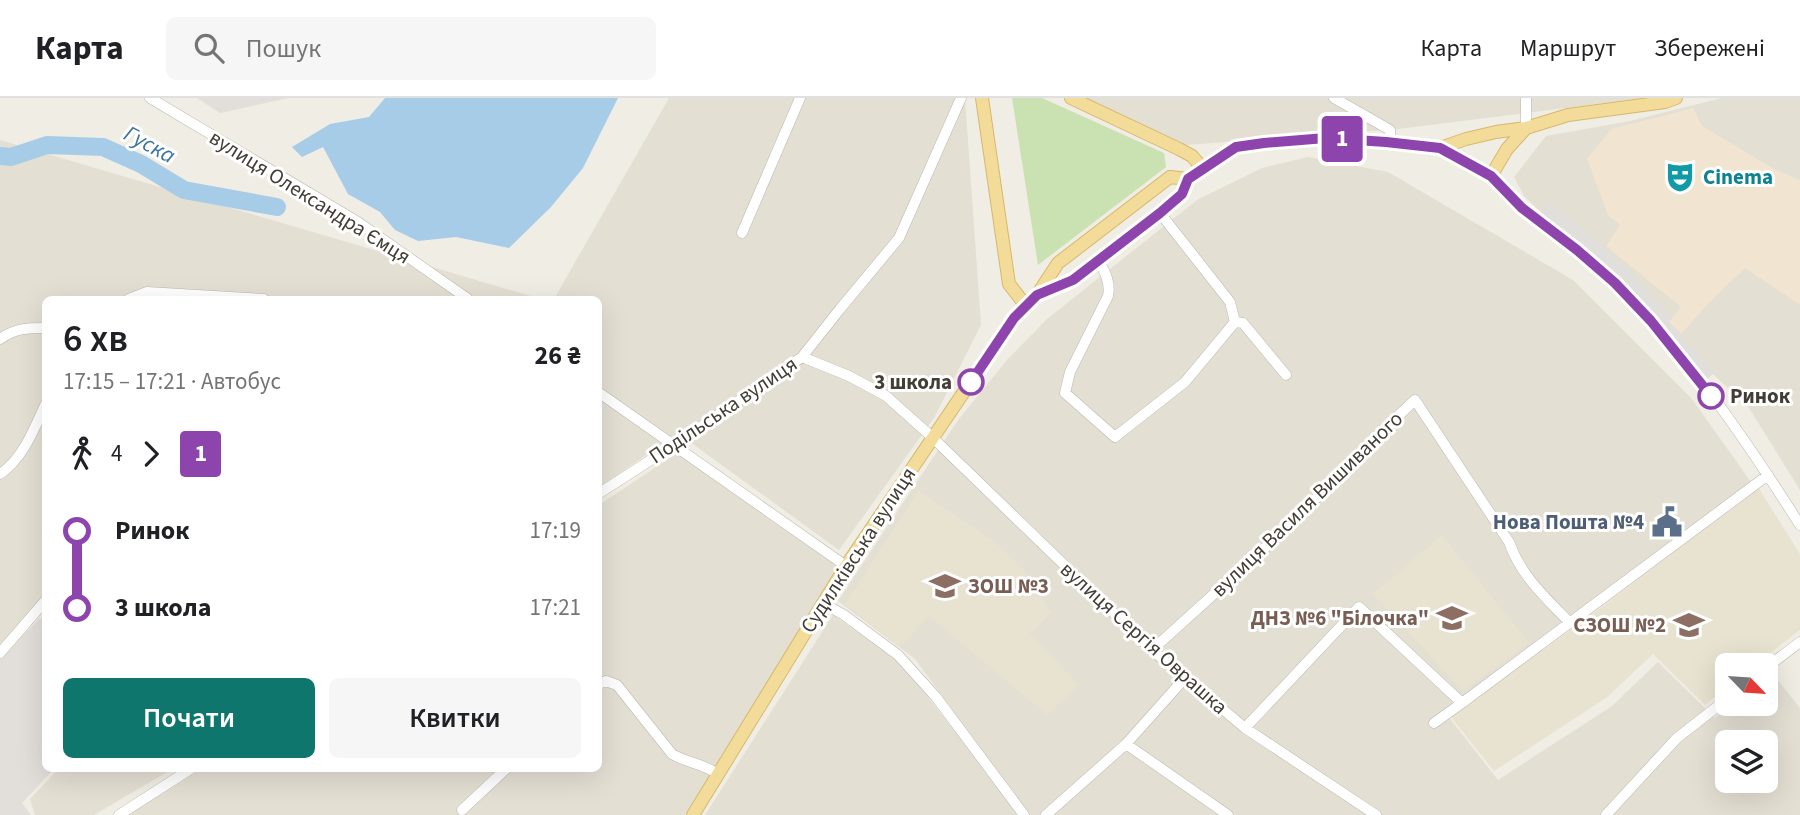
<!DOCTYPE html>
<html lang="uk">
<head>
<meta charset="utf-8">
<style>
  :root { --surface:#fff; --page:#f6f6f6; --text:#202124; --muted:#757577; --line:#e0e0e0; --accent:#0f766e }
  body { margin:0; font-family:"Source Sans 3",sans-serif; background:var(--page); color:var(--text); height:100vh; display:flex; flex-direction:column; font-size:26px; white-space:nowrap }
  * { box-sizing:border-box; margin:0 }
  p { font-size:23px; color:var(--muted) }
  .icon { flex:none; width:38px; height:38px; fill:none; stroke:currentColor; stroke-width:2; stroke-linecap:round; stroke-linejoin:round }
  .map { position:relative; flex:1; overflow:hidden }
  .details { position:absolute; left:42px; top:198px; width:560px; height:476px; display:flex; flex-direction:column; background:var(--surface); border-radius:10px; box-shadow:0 7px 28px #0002 }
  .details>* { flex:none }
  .badge { padding:0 14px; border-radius:5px; font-size:24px; line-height:46px }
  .needle { width:46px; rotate:115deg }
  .fabs { position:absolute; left:1715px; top:555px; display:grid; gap:14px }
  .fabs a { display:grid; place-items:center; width:63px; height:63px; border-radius:10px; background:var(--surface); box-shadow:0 7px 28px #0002; font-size:35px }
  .map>.badge { position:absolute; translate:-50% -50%; box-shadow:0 0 0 4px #fff }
  .legs { display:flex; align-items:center; gap:10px; height:77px; padding:0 21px; font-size:23px }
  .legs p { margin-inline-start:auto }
  .overview { display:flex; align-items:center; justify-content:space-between; height:119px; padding:0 21px }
  h1 { font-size:38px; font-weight:600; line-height:52px }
  .action { display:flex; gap:14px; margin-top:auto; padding:14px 21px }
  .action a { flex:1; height:80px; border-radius:10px; background:var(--accent); color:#fff; font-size:28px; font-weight:600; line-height:80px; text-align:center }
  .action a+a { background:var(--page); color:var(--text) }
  ul { padding:0 21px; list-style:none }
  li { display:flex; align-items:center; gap:24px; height:77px; font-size:26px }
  li i { display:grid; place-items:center; width:10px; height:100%; margin:0 9px; background:currentColor }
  li i::after { content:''; width:18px; height:18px; margin:-9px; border:5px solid; border-radius:50%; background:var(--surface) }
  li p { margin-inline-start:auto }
  li:first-child i { background:linear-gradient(#0000 50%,currentColor 0) }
  li:last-child i { background:linear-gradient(currentColor 50%,#0000 0) }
  header { display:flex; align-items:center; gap:42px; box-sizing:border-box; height:98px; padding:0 35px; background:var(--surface); border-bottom:2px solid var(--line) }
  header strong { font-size:33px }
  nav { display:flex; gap:38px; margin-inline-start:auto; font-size:24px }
  .search { width:490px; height:63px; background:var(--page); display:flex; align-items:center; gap:18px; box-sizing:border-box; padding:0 24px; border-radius:10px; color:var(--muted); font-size:26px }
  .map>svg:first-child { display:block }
  .residential { fill:#e4dfd3; fill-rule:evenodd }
  .commercial { fill:#f1e4d1 }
  .industrial { fill:#e2ded9 }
  .education { fill:#e8e2d0 }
  .green { fill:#cae1b1 }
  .parking { fill:#e1dfdc }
  .water { fill:#a6cce8 }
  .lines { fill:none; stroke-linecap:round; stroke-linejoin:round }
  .river { stroke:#a6cce8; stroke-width:18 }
  .minor-casing { stroke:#bdb7ab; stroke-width:11 }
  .major-casing { stroke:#d6b86c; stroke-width:14 }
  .minor { stroke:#fff; stroke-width:10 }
  .major { stroke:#f3dc9a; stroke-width:12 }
  .line-1-casing { stroke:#fff; stroke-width:16 }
  .line-1 { stroke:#8e44ad; stroke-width:10 }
  .stop-1-dot { fill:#fff; stroke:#8e44ad; stroke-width:3.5 }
  .labels { text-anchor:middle; stroke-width:6; stroke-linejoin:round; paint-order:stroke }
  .culture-label { font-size:21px; font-weight:bold; fill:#0d838f; stroke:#fff; text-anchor:start }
  .street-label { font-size:21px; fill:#423d35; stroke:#fff }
  .stop-label { font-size:21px; font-weight:bold; fill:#423d35; stroke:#fff; text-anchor:end }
  .service-label { font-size:21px; font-weight:bold; fill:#4e5e75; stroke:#fff; text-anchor:end }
  .education-label { font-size:21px; font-weight:bold; fill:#785e54; stroke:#fff; text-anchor:end }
  .water-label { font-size:23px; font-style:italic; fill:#3a74a2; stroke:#fff }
</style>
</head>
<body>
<header>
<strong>Карта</strong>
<div class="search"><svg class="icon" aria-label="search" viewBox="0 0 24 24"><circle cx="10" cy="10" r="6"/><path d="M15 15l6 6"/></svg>Пошук</div>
<nav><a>Карта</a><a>Маршрут</a><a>Збережені</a></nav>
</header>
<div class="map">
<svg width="1800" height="717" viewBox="0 0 1800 717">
  <rect width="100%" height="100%" fill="#f0ede4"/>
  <path class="residential" d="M669,0H965L981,227L934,320L839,452L690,344L649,355L599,389L598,201H554Z
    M1087,0H1645L1398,31L1186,47Z
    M1722,0H1800V392L1749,310L1524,98L1514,79L1546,38L1630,23Z
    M0,42L541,201H46L45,505L41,502L0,546Z
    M1308,59L1388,74L1573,182L1692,301L1751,384L1580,513L1444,613L1498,682L1612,608L1658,564L1715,620L1734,606H1766V581L1773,576L1800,610V717H1030L915,561L838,503L958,322L1007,262L1047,221L1197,102L1262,70ZM1727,644H1766V682H1727Z
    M677,355L838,469L685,717H128L203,670H598L599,407Z
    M833,517L902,566L1020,717H705Z
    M59,670H174L94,717H35L30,701Z"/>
  <path class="commercial" d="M1693,10L1702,28L1774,71L1800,82V207L1745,170L1710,204L1681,236L1669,224L1681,209L1606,148L1620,127L1608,117L1587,61L1611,31Z"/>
  <path class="industrial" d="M197,0H289L220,15Z
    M40,520L45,525L46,670H55L22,705L31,717H0V561Z"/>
  <path class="education" d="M1758,389L1800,456V532L1755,567H1727V589L1705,607L1653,556L1606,600L1494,673L1451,619L1586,521Z
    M919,393L994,443L1023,471L1051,514L1030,536L1079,587L1047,617L929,518L900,549L845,506Z
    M1442,437L1529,545L1463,593L1373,496Z"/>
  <path class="green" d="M1012,0H1042L1164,55L1166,69L1038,167Z"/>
  <path class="parking" d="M1550,104L1619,162L1669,216L1668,223L1716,274L1702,285L1651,223L1538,122Z"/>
  <path class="water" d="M385,0H618L583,70L551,109L509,150L456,139L418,143L395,132L380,114L348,96L323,49L302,59L292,49L330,26L369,19Z"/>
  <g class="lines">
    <path class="river" d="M0,58L11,59L47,47L103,49L141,66L184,92L277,109"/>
    <g class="minor-casing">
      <path id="minor" d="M150,0L358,124L468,201
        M1334,0L1390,32L1391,44
        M1526,30V0
        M1491,78C1502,89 1513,102 1525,112C1555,137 1588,159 1616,186C1688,257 1746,342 1800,427
        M742,135L800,0
        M1098,162C1105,173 1111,185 1108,198L1070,274L1065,295L1115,339L1185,284L1235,224L1230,204L1160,115
        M129,201L147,194L264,201
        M1235,224L1243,225L1286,277
        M0,241C15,230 28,230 46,230
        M802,259L849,278L886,298L932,339L1152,552L1245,630L1376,717
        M598,294L846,468
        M0,376C23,361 35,329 46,305
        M598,396L674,347L802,259L840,211L899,140L961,0
        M823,505L844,517L898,557L936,599L1024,717
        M1152,552L1287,430L1382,333L1415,302L1509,444C1521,478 1545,499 1570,525
        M0,555L46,502
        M1766,570L1800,544
        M598,586L606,583L617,587L672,656C687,665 704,666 718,676
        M1434,625L1462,605
        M1245,630L1359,509L1462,605L1768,377
        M1126,646L1228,717
        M462,712L507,670
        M119,717L192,670
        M1046,717L1126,646L1184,581
        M1606,717L1677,640L1727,601"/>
    </g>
    <g class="major-casing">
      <path id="major" d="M982,0L1009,186L1026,208
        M1071,0L1179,51L1192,58L1203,71
        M1440,50L1466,41L1496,34L1526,30L1568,17L1665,4L1676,0
        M1188,81L1236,49L1264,45L1326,40L1386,44L1440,50L1491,78L1507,51L1526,30
        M1037,197L1073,182L1160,115L1182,96L1188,81
        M693,717L846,468L1014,220L1037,197L1058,165L1170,79L1188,81"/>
    </g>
    <use href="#minor" class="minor"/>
    <use href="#major" class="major"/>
  </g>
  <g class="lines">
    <g class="line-1-casing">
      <path id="line-1" d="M971,284L1014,220L1037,197L1073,182L1160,115L1182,96L1188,81L1236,49L1264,45L1326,40L1386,44L1440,50L1491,78L1522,110L1577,152L1615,185L1651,223L1711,298"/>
    </g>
    <use href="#line-1" class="line-1"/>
  </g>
  <defs>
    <g id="theatre-bare" transform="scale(2.415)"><path d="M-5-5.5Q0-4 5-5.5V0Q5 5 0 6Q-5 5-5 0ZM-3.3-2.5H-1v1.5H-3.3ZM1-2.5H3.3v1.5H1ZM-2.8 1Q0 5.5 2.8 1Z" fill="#0f9aa8" stroke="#fff" stroke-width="2.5" paint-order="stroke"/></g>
    <g id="civic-bare" transform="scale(2.415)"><path d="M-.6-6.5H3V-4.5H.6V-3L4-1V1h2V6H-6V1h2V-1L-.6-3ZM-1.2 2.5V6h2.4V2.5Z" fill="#5c6f8a" stroke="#fff" stroke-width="2.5" paint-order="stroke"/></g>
    <g id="school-bare" transform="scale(2.415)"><path d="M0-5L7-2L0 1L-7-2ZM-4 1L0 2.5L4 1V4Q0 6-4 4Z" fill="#8d6e63" stroke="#fff" stroke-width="2.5" paint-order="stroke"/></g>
  </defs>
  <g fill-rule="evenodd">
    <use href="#theatre-bare" x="1680" y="79"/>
    <use href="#civic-bare" x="1667" y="424"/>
    <use href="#school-bare" x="945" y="488"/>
    <use href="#school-bare" x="1452" y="520"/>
    <use href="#school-bare" x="1689" y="527"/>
  </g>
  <g class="stop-1-dot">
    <circle cx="971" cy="284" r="12"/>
    <circle cx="1711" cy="298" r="12"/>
  </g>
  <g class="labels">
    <g class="culture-label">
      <text x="1703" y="86">Cinema</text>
    </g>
    <g class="street-label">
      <text transform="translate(310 99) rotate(32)" y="7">вулиця Олександра Ємця</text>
      <text transform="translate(723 312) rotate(-34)" y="7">Подільська вулиця</text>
      <text transform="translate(1307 406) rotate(-44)" y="7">вулиця Василя Вишиваного</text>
      <text transform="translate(858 452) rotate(-57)" y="7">Судилківська вулиця</text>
      <text transform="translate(1144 540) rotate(42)" y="7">вулиця Сергія Оврашка</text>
    </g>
    <g class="stop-label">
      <text x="952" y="291">3 школа</text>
      <text x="1730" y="305" text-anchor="start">Ринок</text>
    </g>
    <g class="service-label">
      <text x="1644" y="431">Нова Пошта №4</text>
    </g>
    <g class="education-label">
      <text x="968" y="495" text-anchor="start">ЗОШ №3</text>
      <text x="1429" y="527">ДНЗ №6 "Білочка"</text>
      <text x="1666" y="534">СЗОШ №2</text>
    </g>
    <g class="water-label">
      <text transform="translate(150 46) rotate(28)" y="8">Гуска</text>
    </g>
  </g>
</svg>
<div class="fabs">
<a><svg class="needle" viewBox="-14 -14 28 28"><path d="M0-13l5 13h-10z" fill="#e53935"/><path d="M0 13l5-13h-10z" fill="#757577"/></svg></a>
<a><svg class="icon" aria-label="layers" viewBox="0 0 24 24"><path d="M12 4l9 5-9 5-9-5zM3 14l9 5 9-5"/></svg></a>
</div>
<b class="badge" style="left:1342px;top:41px;background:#8e44ad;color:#fff">1</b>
<section class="details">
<div class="overview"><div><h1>6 хв</h1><p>17:15 – 17:21 · Автобус</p></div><b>26 ₴</b></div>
<div class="legs"><svg class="icon" aria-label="walk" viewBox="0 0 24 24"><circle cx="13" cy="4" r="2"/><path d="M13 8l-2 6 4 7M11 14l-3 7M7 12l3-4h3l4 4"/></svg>4<svg class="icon" aria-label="forward" viewBox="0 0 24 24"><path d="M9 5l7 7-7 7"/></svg><b class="badge" style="background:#8e44ad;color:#fff">1</b></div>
<ul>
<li><i style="color:#8e44ad"></i><b>Ринок</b><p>17:19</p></li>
<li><i style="color:#8e44ad"></i><b>3 школа</b><p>17:21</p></li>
</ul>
<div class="action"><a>Почати</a><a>Квитки</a></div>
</section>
</div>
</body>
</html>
